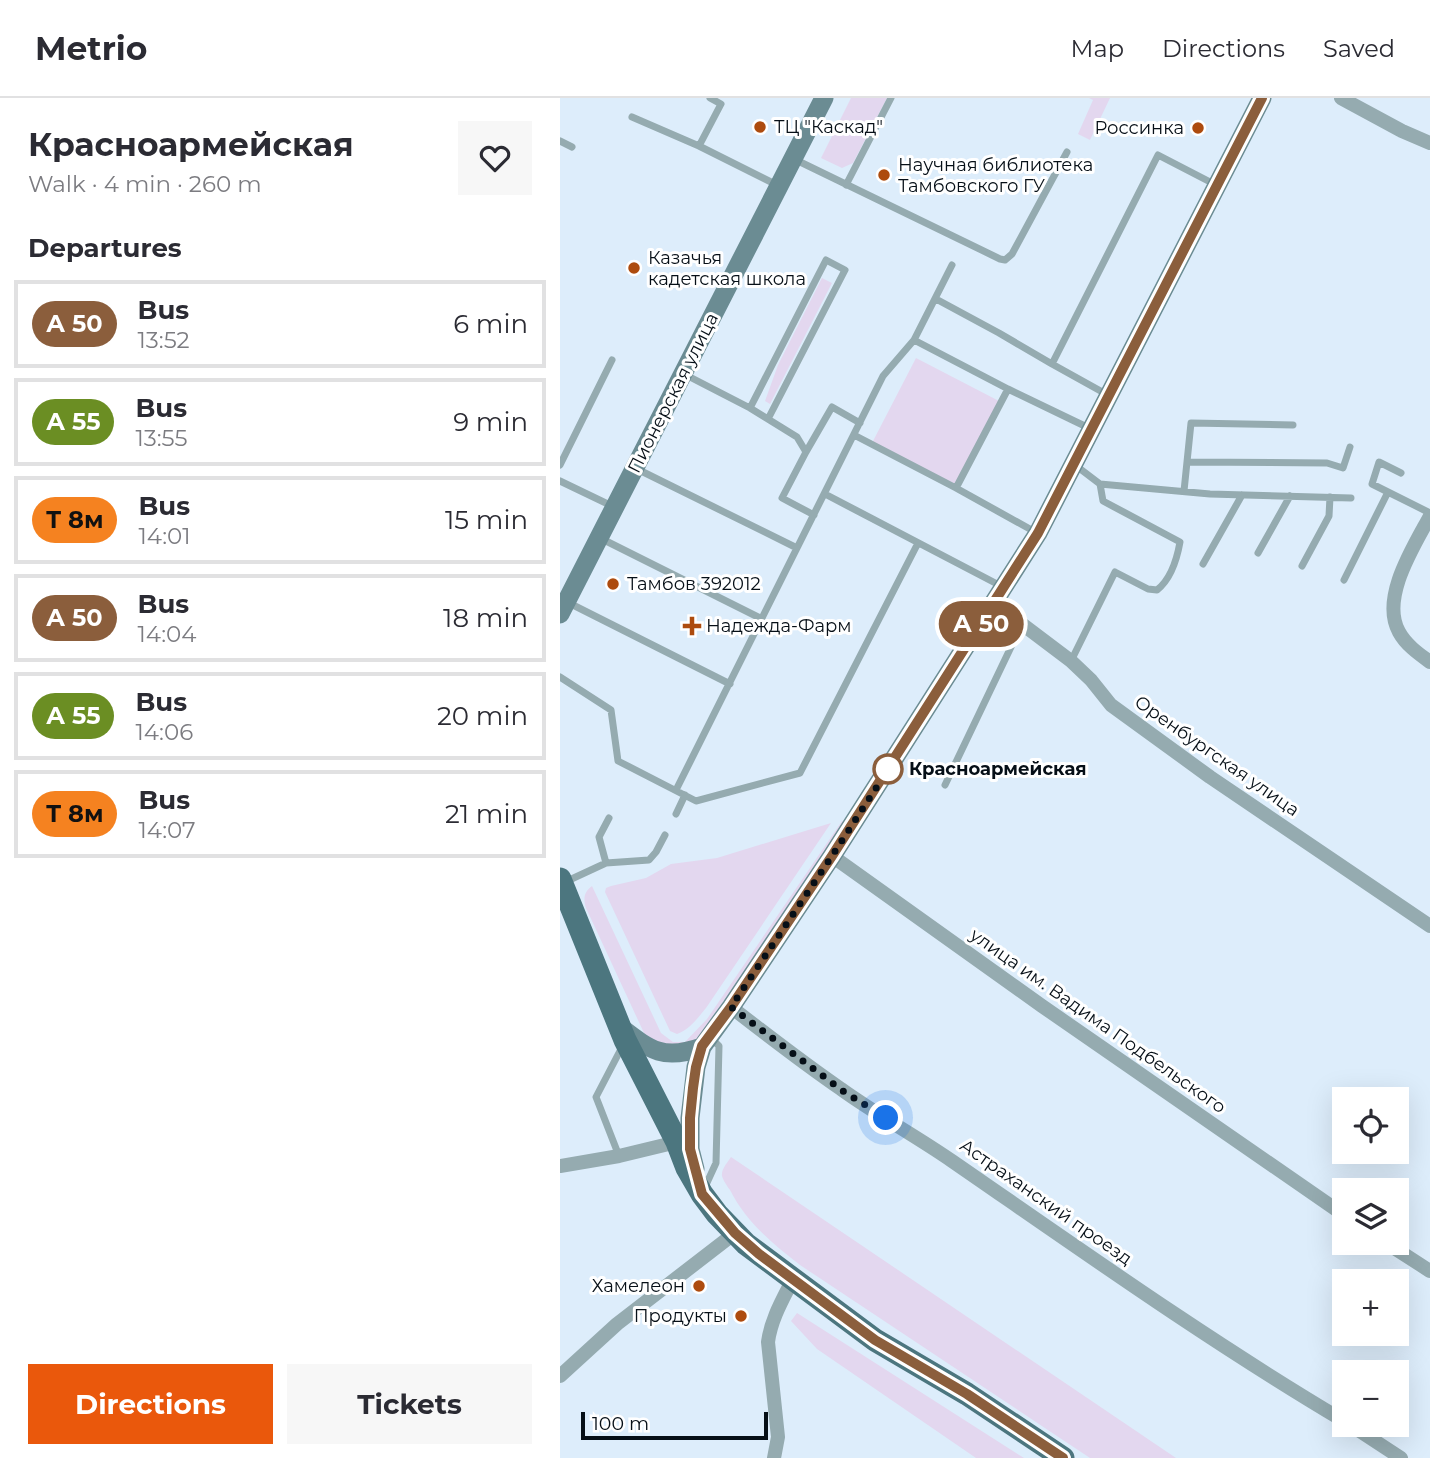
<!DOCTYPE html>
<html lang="en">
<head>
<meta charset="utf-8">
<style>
  :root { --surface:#fff; --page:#f7f7f7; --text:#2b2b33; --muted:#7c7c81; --line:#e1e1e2; --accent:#ea580c }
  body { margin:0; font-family:Montserrat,sans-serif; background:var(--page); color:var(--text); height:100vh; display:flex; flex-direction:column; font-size:26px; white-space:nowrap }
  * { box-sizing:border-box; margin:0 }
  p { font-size:23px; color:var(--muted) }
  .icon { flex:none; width:38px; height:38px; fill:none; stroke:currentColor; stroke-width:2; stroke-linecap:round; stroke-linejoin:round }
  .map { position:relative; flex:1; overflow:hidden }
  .drawer { display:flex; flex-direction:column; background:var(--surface); width:560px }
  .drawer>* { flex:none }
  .badge { padding:0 14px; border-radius:23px; font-size:24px; line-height:46px }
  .fabs { position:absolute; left:772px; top:989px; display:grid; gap:14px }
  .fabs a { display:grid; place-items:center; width:77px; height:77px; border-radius:0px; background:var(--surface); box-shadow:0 7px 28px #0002; font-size:35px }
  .scale { position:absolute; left:21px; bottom:18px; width:187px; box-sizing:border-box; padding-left:7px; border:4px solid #060f17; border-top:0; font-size:19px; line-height:24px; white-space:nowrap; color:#060f17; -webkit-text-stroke:5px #fff; paint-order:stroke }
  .you { position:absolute; width:35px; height:35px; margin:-18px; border:5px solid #fff; border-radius:50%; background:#1a73e8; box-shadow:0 0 0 10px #1a73e833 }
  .map>.badge { position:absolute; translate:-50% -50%; box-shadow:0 0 0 4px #fff }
  h2 { padding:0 28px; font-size:26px; line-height:63px }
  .round { display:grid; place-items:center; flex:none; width:74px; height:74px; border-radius:0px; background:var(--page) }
  .head { display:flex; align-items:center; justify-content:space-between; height:119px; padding:0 28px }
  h1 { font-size:33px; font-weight:700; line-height:52px }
  .primary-button { display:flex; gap:14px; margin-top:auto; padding:14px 28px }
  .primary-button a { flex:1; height:80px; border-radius:0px; background:var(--accent); color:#fff; font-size:28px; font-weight:700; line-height:80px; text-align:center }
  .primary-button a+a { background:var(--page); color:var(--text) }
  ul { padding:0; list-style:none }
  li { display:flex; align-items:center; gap:21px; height:88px; margin:0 14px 10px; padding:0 14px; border:4px solid var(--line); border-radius:0px }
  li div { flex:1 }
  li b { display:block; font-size:26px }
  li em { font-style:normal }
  li .badge { min-width:77px; font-weight:700; text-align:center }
  header { display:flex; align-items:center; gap:42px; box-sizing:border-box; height:98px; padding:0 35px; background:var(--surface); border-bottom:2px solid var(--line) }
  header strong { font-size:33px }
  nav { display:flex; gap:38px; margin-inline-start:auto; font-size:24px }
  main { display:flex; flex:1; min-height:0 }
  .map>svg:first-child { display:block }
  .green { fill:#e3d7ef }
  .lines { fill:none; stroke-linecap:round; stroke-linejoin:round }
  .lane { stroke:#95abb0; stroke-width:7 }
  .street { stroke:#95abb0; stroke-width:14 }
  .secondary { stroke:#6b8c93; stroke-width:19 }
  .primary { stroke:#4c767f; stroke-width:23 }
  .line-casing { stroke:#fff; stroke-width:16 }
  .line { stroke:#8b5e3c; stroke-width:10 }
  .walk { stroke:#060f17; stroke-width:7; stroke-dasharray:0 12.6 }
  .poi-dot { fill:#ad4b0e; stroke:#fff; stroke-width:2.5 }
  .stop-dot { fill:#fff; stroke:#8b5e3c; stroke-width:3.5 }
  .labels { text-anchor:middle; stroke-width:6; stroke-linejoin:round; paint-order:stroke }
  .poi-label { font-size:18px; fill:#060f17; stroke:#fff; text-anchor:start }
  .street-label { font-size:18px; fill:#060f17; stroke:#fff }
  .stop-label { font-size:18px; font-weight:bold; fill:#060f17; stroke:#fff; text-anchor:start }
</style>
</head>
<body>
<header>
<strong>Metrio</strong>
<nav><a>Map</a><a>Directions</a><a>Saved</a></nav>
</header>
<main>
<section class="drawer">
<div class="head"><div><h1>Красноармейская</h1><p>Walk · 4 min · 260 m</p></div><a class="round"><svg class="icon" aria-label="heart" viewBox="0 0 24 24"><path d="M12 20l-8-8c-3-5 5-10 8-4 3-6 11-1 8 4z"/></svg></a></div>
<h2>Departures</h2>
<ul>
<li><span class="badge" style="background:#8b5e3c;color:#fff">А 50</span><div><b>Bus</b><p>13:52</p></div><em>6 min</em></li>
<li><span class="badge" style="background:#6b8e23;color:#fff">А 55</span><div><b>Bus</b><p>13:55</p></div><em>9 min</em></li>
<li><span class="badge" style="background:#f58220;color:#111">Т 8м</span><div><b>Bus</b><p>14:01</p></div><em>15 min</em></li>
<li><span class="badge" style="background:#8b5e3c;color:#fff">А 50</span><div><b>Bus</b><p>14:04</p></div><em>18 min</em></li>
<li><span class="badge" style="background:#6b8e23;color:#fff">А 55</span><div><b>Bus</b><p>14:06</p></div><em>20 min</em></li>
<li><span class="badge" style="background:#f58220;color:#111">Т 8м</span><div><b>Bus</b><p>14:07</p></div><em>21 min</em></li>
</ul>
<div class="primary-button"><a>Directions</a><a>Tickets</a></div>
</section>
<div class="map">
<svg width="870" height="1360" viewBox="0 0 870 1360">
  <rect width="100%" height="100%" fill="#ddedfb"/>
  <path class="green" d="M291,0H327L293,65L282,70L261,60Z
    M529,0H550L530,42L518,36L533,2Z
    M262,180L272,185L210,306L205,303L218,267Z
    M356,260L439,303L394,387L312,345Z
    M282,723L285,725L139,939L133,944L100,948L84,935L26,810C23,800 24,794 32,788L101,935L113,944H125L147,921Z
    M271,725L146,910C137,921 130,931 117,936L110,933L45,794L46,790L51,788L86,780L111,766L157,760Z
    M171,1059L616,1360H530L240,1167C213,1146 186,1124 170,1092C167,1088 163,1082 162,1078C161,1071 168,1064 171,1059Z
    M237,1215L464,1360H416L257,1251L231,1223Z"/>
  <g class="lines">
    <path class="lane" d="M72,19L139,48L219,88
      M0,43L12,49
      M139,48L161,6L150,0
      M234,61L440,161L445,162L452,156L507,54
      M286,87L331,0
      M376,201L439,235L492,266L546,296
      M354,242L448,291L531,331
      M492,266L598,57L656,87
      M124,276L190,310L266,162L285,172L208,321
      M448,291L396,390L477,435
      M190,310L237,339L246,354L222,400L254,417
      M294,337L396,390
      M246,354L272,309L300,325
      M628,364L767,365L783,370L790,349
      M0,367L52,262
      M515,367L540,386L650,396L791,400
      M75,370L237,450
      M0,383L54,409
      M624,393L631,325L733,327
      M828,394L812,386L819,364L841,375
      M265,396L441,488
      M40,440L202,521
      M698,455L730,398
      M643,466L682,397
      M742,468L769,418L770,399
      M784,482L828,394L870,415
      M7,504L170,586
      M511,563L555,474L588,491L597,492C611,481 617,461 620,444L543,403L540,386
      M0,579L51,612L58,663L136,703L240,675L358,445
      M385,687L462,526
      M116,692L323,278L354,242L392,167
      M116,716L125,697
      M46,765L89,762L96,754L105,737
      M5,784L46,765L39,739L49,720
      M59,1058L36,999L62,949
      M145,1089L156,1065L159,948L150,939"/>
    <path class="street" d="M781,0L842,33L870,45
      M870,418C854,448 820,500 839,534C846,547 859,556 870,564
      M434,507L462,526L511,563L531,582L551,607L650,679L870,828
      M272,758L482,908L784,1117
      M171,909C207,937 243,965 281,991C317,1017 356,1038 392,1063C521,1152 649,1243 784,1323
      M0,1068L59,1058L117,1044
      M825,1144L870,1173
      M0,1278L57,1226L175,1135
      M789,1326L841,1360
      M214,1360L218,1339L208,1244C211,1221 223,1201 233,1181"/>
    <path class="secondary" d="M0,516L264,0
      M60,929C90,952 103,963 142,949
      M135,1071L130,1051V1020L136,969L142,949L171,909L272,758L478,435L702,0"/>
    <path class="primary" d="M0,781L65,942L117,1044L127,1070L142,1096L157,1116L186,1146L315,1242L407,1296L503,1360"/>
  </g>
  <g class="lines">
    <g class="line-casing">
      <path id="line" d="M503,1360L407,1296L315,1242L199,1156L175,1135L142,1096L130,1051V1020L133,990L136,969L142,948L171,909L272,758L478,435L702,0"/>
    </g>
    <use href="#line" class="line"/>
    <path class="walk" d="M326,1020L283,993L171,909L272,758L331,667L328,671"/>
  </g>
  <g class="poi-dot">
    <circle cx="200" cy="29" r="7"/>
    <circle cx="638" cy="30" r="7"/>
    <circle cx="324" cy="77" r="7"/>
    <circle cx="74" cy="170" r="7"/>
    <circle cx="53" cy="486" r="7"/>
    <path d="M128.5 517.5h7v7h7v7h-7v7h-7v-7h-7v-7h7z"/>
    <circle cx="139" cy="1188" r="7"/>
    <circle cx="181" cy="1218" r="7"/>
  </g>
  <circle class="stop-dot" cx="328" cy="671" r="14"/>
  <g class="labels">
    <g class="poi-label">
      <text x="214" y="35">ТЦ "Каскад"</text>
      <text x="624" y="36" text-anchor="end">Россинка</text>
      <text x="338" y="73">Научная библиотека<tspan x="338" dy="21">Тамбовского ГУ</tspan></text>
      <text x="88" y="166">Казачья<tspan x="88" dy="21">кадетская школа</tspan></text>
      <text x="67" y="492">Тамбов 392012</text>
      <text x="146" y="534">Надежда-Фарм</text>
      <text x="125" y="1194" text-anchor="end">Хамелеон</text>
      <text x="167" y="1224" text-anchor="end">Продукты</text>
    </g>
    <g class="street-label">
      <text transform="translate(113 295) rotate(-63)" y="6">Пионерская улица</text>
      <text transform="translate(657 658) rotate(35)" y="6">Оренбургская улица</text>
      <text transform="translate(538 923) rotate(35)" y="6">улица им. Вадима Подбельского</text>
      <text transform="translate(486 1104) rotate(35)" y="6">Астраханский проезд</text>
    </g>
    <g class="stop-label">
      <text x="349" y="677">Красноармейская</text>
    </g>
  </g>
</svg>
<div class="fabs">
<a><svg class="icon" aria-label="locate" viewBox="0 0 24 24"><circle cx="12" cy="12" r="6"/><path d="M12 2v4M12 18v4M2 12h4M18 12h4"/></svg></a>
<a><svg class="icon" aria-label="layers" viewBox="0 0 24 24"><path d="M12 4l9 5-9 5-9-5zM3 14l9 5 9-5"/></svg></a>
<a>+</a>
<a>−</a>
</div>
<div class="scale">100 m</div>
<div class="you" style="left:326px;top:1020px"></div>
<b class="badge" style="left:421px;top:526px;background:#8b5e3c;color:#fff">А 50</b>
</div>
</main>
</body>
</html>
